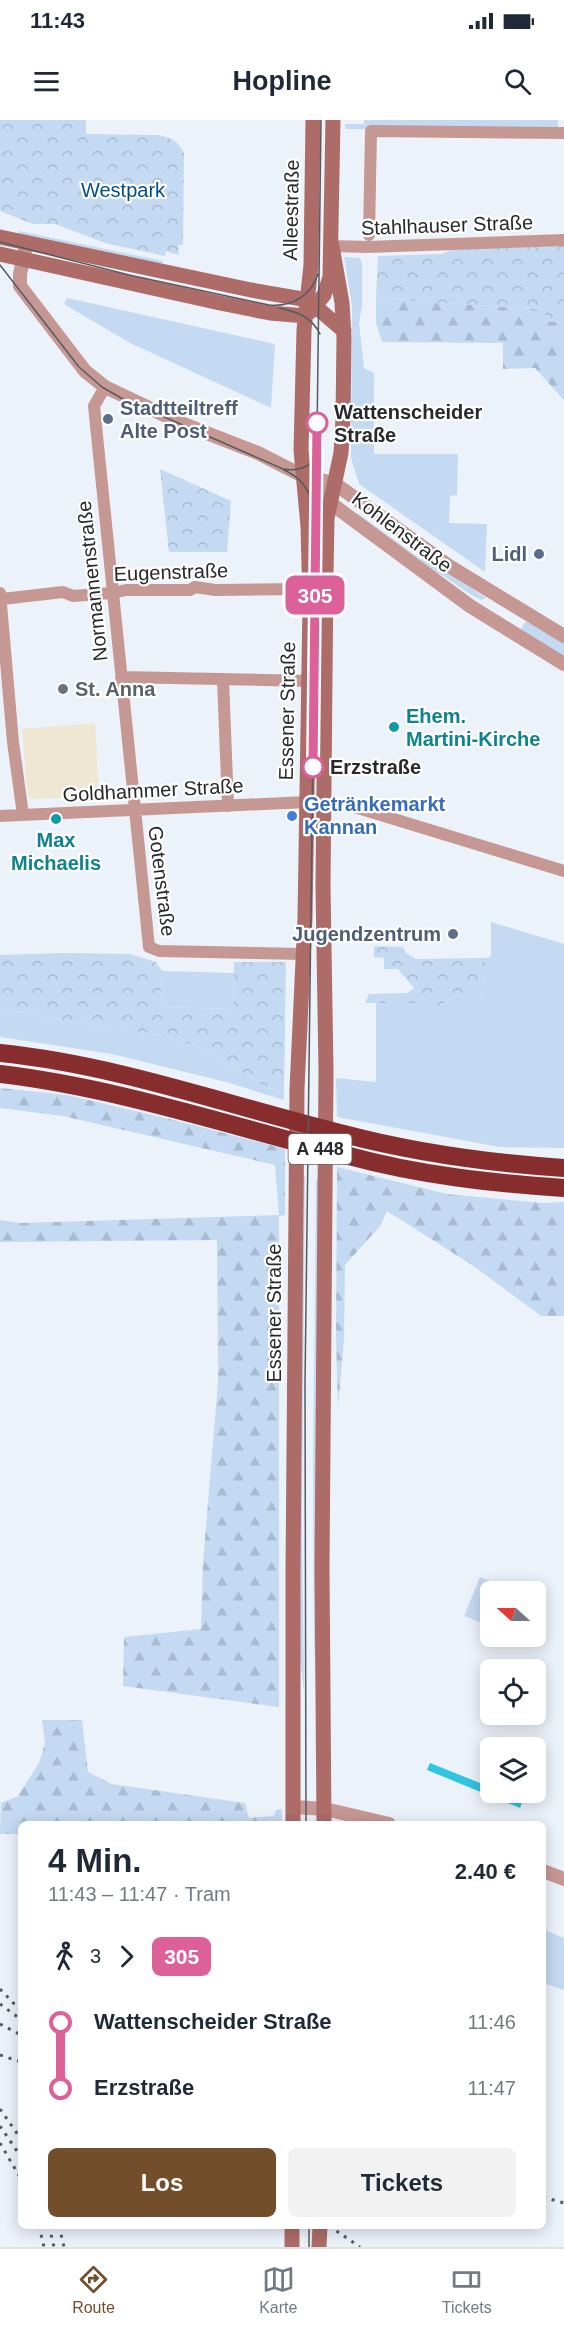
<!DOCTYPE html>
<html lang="de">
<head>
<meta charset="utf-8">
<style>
  :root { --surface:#fff; --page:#f2f2f3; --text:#1f2937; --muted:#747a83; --line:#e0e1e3; --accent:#734e2a }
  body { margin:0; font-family:Helvetica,sans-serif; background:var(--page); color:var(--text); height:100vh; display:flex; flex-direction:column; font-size:22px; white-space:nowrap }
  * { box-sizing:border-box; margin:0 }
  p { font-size:20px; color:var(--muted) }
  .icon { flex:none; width:33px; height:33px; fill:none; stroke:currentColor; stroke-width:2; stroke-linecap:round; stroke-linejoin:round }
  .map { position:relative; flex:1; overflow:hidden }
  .side { position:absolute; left:18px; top:1701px; width:528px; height:408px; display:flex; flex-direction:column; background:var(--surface); border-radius:9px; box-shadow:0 3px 15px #0003 }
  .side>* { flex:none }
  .badge { padding:0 12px; border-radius:9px; font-size:21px; line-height:39px }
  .needle { width:39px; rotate:291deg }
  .fabs { position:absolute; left:480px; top:1461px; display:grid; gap:12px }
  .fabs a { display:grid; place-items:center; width:66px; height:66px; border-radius:9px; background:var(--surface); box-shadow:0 3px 15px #0003; font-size:30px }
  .map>.badge { position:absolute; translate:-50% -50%; box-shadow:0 0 0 3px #fff }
  .legs { display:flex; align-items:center; gap:9px; height:66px; padding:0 30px; font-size:20px }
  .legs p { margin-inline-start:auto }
  .overview { display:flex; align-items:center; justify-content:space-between; height:102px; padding:0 30px }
  h1 { font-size:33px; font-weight:800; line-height:45px }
  .button { display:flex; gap:12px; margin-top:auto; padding:12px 30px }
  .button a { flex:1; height:69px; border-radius:9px; background:var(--accent); color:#fff; font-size:24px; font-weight:800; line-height:69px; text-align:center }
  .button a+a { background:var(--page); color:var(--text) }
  ul { padding:0 30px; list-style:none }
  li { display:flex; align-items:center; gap:21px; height:66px; font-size:22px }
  li i { display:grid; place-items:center; width:9px; height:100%; margin:0 8px; background:currentColor }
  li i::after { content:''; width:15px; height:15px; margin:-8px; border:4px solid; border-radius:50%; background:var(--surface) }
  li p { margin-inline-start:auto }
  li:first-child i { background:linear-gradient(#0000 50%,currentColor 0) }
  li:last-child i { background:linear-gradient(currentColor 50%,#0000 0) }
  .status { display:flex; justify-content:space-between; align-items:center; height:42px; padding:0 30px; background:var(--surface); direction:ltr }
  .status svg { height:16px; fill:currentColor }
  header { display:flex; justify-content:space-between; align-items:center; height:78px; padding:0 30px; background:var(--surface); font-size:27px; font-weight:800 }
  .dock { display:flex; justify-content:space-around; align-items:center; height:84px; border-top:2px solid var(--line); background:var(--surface); font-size:16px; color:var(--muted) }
  .dock a { display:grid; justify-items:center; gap:3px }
  .dock .selected { color:var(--accent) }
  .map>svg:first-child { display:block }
  .education { fill:#f0e7d2 }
  .green { fill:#c4daf2 }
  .forest { fill:url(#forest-firs) }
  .park { fill:url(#park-crowns) }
  .water { fill:#30c5e0 }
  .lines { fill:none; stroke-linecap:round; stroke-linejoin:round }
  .minor { stroke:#c69894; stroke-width:12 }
  .tertiary { stroke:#c69894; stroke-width:14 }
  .secondary { stroke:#ad6c68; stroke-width:15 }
  .motorway { stroke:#872d2d; stroke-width:18 }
  .tram { stroke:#575a5e; stroke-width:1.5 }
  .rail { stroke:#575a5e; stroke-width:3; stroke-dasharray:3 6; stroke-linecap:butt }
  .line-1-casing { stroke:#fff; stroke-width:14 }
  .line-1 { stroke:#db6198; stroke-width:9 }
  .service-dot { fill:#5c6f8a; stroke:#fff; stroke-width:2 }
  .stop-1-dot { fill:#fff; stroke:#db6198; stroke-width:3 }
  .worship-dot { fill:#6b7280; stroke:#fff; stroke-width:2 }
  .culture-dot { fill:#0f9aa8; stroke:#fff; stroke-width:2 }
  .shop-dot { fill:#3f7fe0; stroke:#fff; stroke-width:2 }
  .labels { text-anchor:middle; stroke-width:4.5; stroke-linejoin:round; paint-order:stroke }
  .shield { fill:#fff; stroke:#68696b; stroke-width:1.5 }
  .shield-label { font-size:18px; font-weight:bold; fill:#27292c }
  .park-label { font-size:20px; fill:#004d8c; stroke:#fff }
  .street-label { font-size:20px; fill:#27292c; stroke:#fff }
  .service-label { font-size:20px; font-weight:bold; fill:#4e5e75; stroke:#fff; text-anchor:end }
  .stop-label { font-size:20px; font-weight:bold; fill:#27292c; stroke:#fff; text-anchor:start }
  .worship-label { font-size:20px; font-weight:bold; fill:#5b616d; stroke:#fff; text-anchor:start }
  .culture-label { font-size:20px; font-weight:bold; fill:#0d838f; stroke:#fff; text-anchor:start }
  .shop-label { font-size:20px; font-weight:bold; fill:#366cbe; stroke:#fff; text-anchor:start }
</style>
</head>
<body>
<div class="status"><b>11:43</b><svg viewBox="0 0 49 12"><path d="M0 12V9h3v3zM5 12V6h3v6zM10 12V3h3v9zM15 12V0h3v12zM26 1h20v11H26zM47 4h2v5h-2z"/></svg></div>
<header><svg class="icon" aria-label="menu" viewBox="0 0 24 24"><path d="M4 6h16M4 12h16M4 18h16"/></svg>Hopline<svg class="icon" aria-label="search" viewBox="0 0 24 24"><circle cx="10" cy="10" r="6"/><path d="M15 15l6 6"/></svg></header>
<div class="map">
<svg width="564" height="2127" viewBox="0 0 564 2127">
  <defs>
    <pattern id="forest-firs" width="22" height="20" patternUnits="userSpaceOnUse" patternTransform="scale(1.5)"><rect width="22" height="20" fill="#c4daf2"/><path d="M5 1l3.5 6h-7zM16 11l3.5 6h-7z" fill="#a8bbd0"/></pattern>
    <pattern id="park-crowns" width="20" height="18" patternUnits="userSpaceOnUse" patternTransform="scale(1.5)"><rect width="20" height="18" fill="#c4daf2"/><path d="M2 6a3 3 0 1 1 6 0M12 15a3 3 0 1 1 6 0" fill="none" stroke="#a8bbd0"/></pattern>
  </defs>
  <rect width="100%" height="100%" fill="#ecf2fa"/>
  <path class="education" d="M95,603L99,676L32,679L28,677L22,609Z"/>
  <path class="green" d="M364,0H558V10L346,9L345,4H364Z
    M19,111L163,141L162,146L18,115Z
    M344,137L360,138L362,144V186L359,203L364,248L374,253V334H458L457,375L450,376L449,403L487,404L485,452L359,364L351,338L352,186Z
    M67,178L275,224L271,288L130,223L64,184Z
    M357,393L419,438L452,455L486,478L482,480C465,474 452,459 435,452L356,396Z
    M526,501L564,522V537L519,512Z
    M491,802L564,824V1028L500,1027L337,997L336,958L376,962V883H433L437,887L456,875L480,880L486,838L491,836Z
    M162,851L234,853L233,889L161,887Z
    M0,888L107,908L148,913L195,925L265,966L284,974V980L226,962L112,934L0,917Z
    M303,1055L305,1056L302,1402L304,1571L299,1530Z
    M316,1059H319L316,1561L314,1522L313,1352Z
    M480,1457L503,1466L500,1471L490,1472V1495L487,1505L464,1496Z
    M543,1809L564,1818V1870L543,1863Z"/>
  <path class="forest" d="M376,178L545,190L544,201L564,202V280L535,248L503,249V223L382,222L376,203Z
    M0,968L67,975L182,1002L285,1029V1095L279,1096V1587L123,1566L124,1517L201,1509L203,1443L218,1261L217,1120L0,1122V1100L20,1103L279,1095L275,1045L63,996L0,988Z
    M337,1047L447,1074L543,1083L564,1082V1196H541L472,1145L387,1091L381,1105L345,1145L344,1219L338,1288L336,1219Z
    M42,1600H82L88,1652L112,1664L245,1683L249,1698L274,1696L276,1690L282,1689V1704H21V1714H0L1,1683L18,1676L39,1643L45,1623Z"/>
  <path class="park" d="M0,0H86V14L157,15C171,17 178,21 184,33L183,125H178L179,135L166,131L165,136L105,123L55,104H33L0,91Z
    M564,125V202L544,201L545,190L376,178L378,136L442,134L453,129Z
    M160,349L231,381L227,432H169Z
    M374,826L403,827L406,833L416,839L486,838L480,881L456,875L437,887L433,883H365L369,874L407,873L414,868L398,849H384V838L374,837Z
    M61,833L130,834L156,842L162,851L161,887L233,889L234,842H286L284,974L265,966L195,925L148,913L107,908L0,888V835Z"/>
  <path class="water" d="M430,1643L490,1667V1672L504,1673L523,1680L520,1688L427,1650Z"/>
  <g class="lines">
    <path class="minor" d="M369,115L371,11L564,13
      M332,126L367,127L564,120
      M105,267L94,286L149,827L159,831L303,834
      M0,473L13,622L23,695
      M2,479L63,472L73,476L112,473L126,470H190L195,467L215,470L308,469
      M121,557L309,561
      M223,560L228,686
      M324,683L348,685L564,751
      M0,696L307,682"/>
    <path class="tertiary" d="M27,122L20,154V166L85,251L105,267L181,303L258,333L303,356L329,382L470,486L564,544
      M303,356L334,363L449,446L564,516
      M293,1687L325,1689L389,1704
      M543,1751L564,1759"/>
    <path class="secondary" d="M0,117L251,170L308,180L344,211
      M0,134L220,183L270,193L306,196
      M310,192L324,175L330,157L333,0
      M293,1704V1451L297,969L305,798L310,484L308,406L301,330L304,210L311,145L313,0
      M324,1704L322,1447L326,951L323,766L326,454L327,398L341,333L343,299L344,217L342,183L332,126
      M292,2127V2106
      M319,2127L320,2106"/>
    <path class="motorway" d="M0,933C118,945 230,986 344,1014C416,1033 490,1043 564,1048
      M0,954C119,968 233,1007 349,1036C419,1055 491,1063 564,1068"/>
    <path class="tram" d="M0,122L129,155L269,185C292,187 311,176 318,154
      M0,145L79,247L102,267L121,278L283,349C298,352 310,347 319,334
      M279,188C297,192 311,196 320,214
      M284,350C300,357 308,368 314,385
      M306,1704L305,1264L321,0
      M309,2127V2106"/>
    <path class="rail" d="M0,1869L21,1891
      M0,1884L19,1898
      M0,1904L21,1915
      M0,1935L21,1942
      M0,1989L21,2019
      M0,2006L21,2037
      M0,2023L21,2059
      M543,2077L564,2083
      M39,2106L44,2127
      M49,2106L54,2127
      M59,2106L64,2127
      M329,2106L360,2127"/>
  </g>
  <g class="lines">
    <g class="line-1-casing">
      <path id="line-1" d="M313,647L317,303"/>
    </g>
    <use href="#line-1" class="line-1"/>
  </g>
  <g class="service-dot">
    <circle cx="108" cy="299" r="6"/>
    <circle cx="539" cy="434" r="6"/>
    <circle cx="453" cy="814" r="6"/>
  </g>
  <g class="stop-1-dot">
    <circle cx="317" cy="303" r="10"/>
    <circle cx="313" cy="647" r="10"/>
  </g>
  <circle class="worship-dot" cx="63" cy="569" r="6"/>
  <g class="culture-dot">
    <circle cx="394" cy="607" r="6"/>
    <circle cx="56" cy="699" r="6"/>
  </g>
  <circle class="shop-dot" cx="292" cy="696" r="6"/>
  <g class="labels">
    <rect class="shield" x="288.5" y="1014" width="63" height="30" rx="4.5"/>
    <g class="shield-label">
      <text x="320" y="1035">A 448</text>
    </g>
    <g class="park-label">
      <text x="123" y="77">Westpark</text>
    </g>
    <g class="street-label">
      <text transform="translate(291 90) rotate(-89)" y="7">Alleestraße</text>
      <text transform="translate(447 105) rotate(-2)" y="7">Stahlhauser Straße</text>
      <text transform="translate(402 412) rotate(37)" y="7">Kohlenstraße</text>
      <text transform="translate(171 452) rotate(-2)" y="7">Eugenstraße</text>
      <text transform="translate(92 461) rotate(-96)" y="7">Normannenstraße</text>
      <text transform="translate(287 591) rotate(-89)" y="7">Essener Straße</text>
      <text transform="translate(153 670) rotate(-3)" y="7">Goldhammer Straße</text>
      <text transform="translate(162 761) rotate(83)" y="7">Gotenstraße</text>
      <text transform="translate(274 1193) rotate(-90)" y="7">Essener Straße</text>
    </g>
    <g class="service-label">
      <text x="120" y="295" text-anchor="start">Stadtteiltreff<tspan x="120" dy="23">Alte Post</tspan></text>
      <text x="527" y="441">Lidl</text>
      <text x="441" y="821">Jugendzentrum</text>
    </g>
    <g class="stop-label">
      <text x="334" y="299">Wattenscheider<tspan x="334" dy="23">Straße</tspan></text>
      <text x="330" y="654">Erzstraße</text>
    </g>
    <g class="worship-label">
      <text x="75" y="576">St. Anna</text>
    </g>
    <g class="culture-label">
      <text x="406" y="603">Ehem.<tspan x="406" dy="23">Martini-Kirche</tspan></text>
      <text x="56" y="727" text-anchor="middle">Max<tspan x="56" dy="23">Michaelis</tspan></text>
    </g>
    <g class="shop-label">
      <text x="304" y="691">Getränkemarkt<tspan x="304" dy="23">Kannan</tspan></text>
    </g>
  </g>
</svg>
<div class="fabs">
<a><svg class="needle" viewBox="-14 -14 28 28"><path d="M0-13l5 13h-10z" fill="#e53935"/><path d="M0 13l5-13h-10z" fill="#747a83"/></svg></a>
<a><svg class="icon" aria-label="locate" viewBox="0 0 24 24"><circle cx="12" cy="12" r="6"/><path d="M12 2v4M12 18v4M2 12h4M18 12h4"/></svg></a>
<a><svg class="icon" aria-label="layers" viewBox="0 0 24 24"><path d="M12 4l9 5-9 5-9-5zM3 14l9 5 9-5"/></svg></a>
</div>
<b class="badge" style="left:315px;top:475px;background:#db6198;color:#fff">305</b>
<section class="side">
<div class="overview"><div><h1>4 Min.</h1><p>11:43 – 11:47 · Tram</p></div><b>2.40 €</b></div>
<div class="legs"><svg class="icon" aria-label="walk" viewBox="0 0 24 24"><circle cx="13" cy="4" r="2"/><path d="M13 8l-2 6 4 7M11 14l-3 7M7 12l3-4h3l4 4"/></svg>3<svg class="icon" aria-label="forward" viewBox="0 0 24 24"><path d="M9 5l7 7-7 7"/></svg><b class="badge" style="background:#db6198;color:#fff">305</b></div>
<ul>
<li><i style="color:#db6198"></i><b>Wattenscheider Straße</b><p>11:46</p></li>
<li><i style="color:#db6198"></i><b>Erzstraße</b><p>11:47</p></li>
</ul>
<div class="button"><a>Los</a><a>Tickets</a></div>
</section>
</div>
<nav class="dock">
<a class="selected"><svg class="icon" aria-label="directions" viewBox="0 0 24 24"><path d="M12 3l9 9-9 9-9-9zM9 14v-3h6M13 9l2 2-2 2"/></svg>Route</a>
<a><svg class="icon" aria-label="map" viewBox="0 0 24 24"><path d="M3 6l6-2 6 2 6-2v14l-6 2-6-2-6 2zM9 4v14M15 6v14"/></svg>Karte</a>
<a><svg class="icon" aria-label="tickets" viewBox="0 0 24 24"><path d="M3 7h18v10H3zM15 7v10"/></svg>Tickets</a>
</nav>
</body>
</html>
